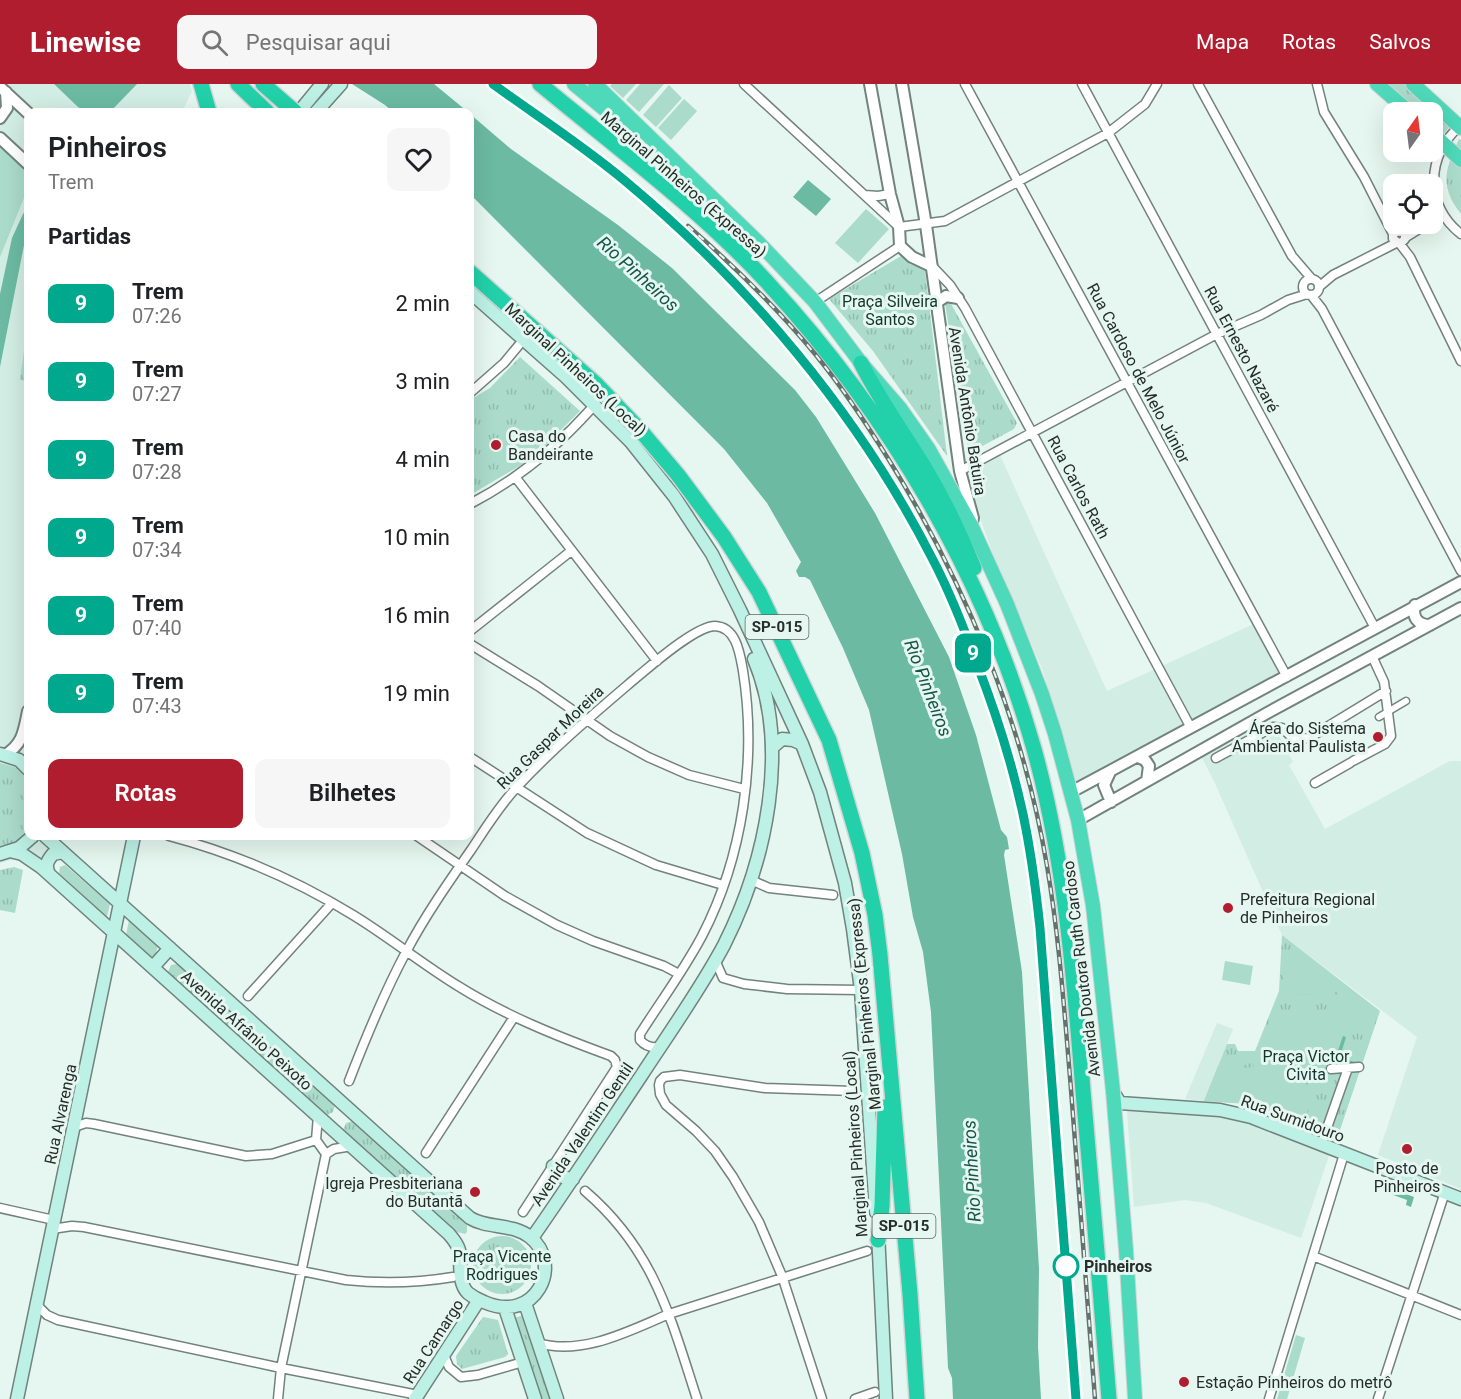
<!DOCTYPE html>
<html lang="pt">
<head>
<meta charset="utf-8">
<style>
  :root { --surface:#fff; --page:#f6f6f6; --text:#202124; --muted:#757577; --accent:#b01d2e }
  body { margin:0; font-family:Roboto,sans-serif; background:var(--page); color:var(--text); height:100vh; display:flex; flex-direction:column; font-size:22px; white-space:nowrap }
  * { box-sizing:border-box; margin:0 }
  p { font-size:20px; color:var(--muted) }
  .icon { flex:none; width:33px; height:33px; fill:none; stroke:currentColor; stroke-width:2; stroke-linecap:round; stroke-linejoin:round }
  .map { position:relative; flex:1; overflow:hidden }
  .side { position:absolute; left:24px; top:24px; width:450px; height:732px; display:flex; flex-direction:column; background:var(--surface); border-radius:12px; box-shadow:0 6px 24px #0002 }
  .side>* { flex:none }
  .badge { padding:0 12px; border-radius:9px; font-size:21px; line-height:39px }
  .needle { width:39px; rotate:14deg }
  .fabs { position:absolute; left:1383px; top:18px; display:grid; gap:12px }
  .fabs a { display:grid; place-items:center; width:60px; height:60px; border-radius:12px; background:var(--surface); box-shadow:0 6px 24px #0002; font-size:30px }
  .map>.badge { position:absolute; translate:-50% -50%; box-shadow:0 0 0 3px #fff }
  h2 { padding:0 24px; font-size:22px; line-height:54px }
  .round { display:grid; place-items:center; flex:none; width:63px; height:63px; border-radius:12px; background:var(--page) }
  .head { display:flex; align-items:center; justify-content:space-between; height:102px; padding:0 24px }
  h1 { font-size:28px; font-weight:600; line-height:45px }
  .action { display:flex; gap:12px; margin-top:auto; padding:12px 24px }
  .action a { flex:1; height:69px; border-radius:12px; background:var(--accent); color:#fff; font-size:24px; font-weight:600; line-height:69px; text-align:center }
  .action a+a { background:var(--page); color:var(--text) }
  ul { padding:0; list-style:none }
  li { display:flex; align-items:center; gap:18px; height:78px; padding:0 24px }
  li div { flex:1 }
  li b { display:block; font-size:22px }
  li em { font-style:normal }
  li .badge { min-width:66px; font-weight:700; text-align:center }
  header { display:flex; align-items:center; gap:36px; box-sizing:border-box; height:84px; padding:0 30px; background:var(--accent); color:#fff }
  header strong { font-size:28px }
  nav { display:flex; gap:33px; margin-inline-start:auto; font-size:21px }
  .search { width:420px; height:54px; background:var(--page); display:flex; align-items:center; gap:15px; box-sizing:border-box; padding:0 21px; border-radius:12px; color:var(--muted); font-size:22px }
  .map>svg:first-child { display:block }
  .built { fill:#d2ede3 }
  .grass { fill:url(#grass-tufts) }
  .garden { fill:#abdbca; fill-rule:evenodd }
  .water { fill:#6cbaa2 }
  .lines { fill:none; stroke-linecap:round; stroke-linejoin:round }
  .pedestrian-casing { stroke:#72827d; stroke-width:9 }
  .minor-casing { stroke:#72827d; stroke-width:11 }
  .tertiary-casing { stroke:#72827d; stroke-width:14 }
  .secondary-casing { stroke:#72827d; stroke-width:15 }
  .trunk-casing { stroke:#d3d5d4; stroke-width:16 }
  .motorway-casing { stroke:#d3d5d4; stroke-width:18 }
  .pedestrian { stroke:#fff; stroke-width:6 }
  .minor { stroke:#fff; stroke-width:8 }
  .tertiary { stroke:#fff; stroke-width:10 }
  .secondary { stroke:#bdf1e5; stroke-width:12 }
  .trunk { stroke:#4edaba; stroke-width:14 }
  .motorway { stroke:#22d1a9; stroke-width:15 }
  .rail-casing { stroke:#66716d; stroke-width:4.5 }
  .rail { stroke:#e5f7f0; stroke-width:2; stroke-dasharray:7; stroke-linecap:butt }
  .line-casing { stroke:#fff; stroke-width:14 }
  .line { stroke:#00a88e; stroke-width:9 }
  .poi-dot { fill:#b01d2e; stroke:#e5f7f0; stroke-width:2 }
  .stop-dot { fill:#fff; stroke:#00a88e; stroke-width:3 }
  .labels { text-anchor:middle; stroke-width:6; stroke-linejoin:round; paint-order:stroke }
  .shield { fill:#e5f7f0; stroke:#5f6965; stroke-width:1.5 }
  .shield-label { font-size:15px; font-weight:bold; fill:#252c29 }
  .street-label { font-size:16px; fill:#252c29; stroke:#e5f7f0 }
  .park-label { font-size:16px; fill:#11362c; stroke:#e5f7f0 }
  .poi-label { font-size:16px; fill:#252c29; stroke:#e5f7f0; text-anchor:start }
  .stop-label { font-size:16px; font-weight:bold; fill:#252c29; stroke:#e5f7f0; text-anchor:start }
  .water-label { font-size:18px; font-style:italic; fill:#165645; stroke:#e5f7f0 }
</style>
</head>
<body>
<header>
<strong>Linewise</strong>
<div class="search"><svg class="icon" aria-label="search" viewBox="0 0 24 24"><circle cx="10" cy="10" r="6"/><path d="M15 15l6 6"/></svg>Pesquisar aqui</div>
<nav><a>Mapa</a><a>Rotas</a><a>Salvos</a></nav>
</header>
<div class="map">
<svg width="1461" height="1315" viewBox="0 0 1461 1315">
  <defs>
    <pattern id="grass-tufts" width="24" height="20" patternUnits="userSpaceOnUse" patternTransform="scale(1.5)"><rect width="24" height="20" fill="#abdbca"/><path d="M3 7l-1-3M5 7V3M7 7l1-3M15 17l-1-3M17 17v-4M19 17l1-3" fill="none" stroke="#93bcae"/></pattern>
  </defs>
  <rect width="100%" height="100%" fill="#e5f7f0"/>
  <path class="built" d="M0,0H190L192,7L182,28H28V752H48L51,764L40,776L31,768L21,775H15L0,779Z
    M999,369L1107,607L1256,539L1283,588L1076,701L1043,587L991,465L964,388Z
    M1271,637L1293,678L1289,681L1325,745L1450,677H1461V1105L1378,1071L1417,953L1282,851L1214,697L1202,674Z
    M1217,939L1233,945L1204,1017L1185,1015Z
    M1127,1027L1182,1028L1238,1034L1331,1066L1301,1154L1206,1119L1185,1116L1134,1123Z"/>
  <path class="grass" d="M1382,0H1408L1452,40L1441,53L1433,46L1432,28H1414Z
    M1459,55L1461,56V130C1438,101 1446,84 1459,55Z
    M901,172L910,180L925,186L947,372L873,267L829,215Z
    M947,217L950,218L1017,339L1014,345L975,366L970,364L967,360L945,219Z
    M28,237V297L20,296Z
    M520,273L580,327L533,374L470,411V316L490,304Z
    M0,679L17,684L28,695V747C20,756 12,761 0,764Z
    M65,781L110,820L107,833L59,789L60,783Z
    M14,783L23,786L15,829L0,826V786Z
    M129,836L158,862L155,872L151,873L126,851Z
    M1282,851L1380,927L1337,1055L1254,1022L1238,1019L1204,1017L1227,960H1235L1238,967H1255L1279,907Z
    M177,880L335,1021L333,1028L327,1031L168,888L171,881Z
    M353,1037L460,1134L467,1142V1148L465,1150L457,1148L343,1046L346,1039Z
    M473 1181a29 29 0 1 1 58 0a29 29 0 1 1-58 0Z
    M524,1231L551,1315H541L514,1234Z
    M483,1233L498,1236L508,1270L505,1273L462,1285L457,1280L456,1272Z"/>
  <path class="garden" d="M612,0H636L623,14L610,2Z
    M640,0H664L639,28L626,16Z
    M669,1L682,14L656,43L643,31Z
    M684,15L697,27L671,56L658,44Z
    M0,59L28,84V104L0,173Z
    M866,125L889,145L858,179L835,159Z
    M1291,863L1379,928L1370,952L1363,949L1364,945L1360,944L1356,949H1352L1350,954L1343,952L1332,984L1304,987L1303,977L1291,978L1293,997L1305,996L1309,1044L1247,1020L1204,1017L1218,982L1242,981L1243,984L1253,983L1271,935L1339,928L1337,908L1296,911ZM1315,941L1316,956L1301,957L1299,943Z
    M1225,877L1253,882L1250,901L1222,896Z
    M1284,887H1290L1292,909H1282Z
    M1296,1251L1305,1254L1287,1315H1277Z"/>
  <path class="water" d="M54,0H137L110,28H86L78,23Z
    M352,0H434L468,28H393L385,21Z
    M470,30L511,65L618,141L672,184L795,306L816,333L875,429L949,573L976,651L1001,746L1007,753L1009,765L1005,766L1004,771L1022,888L1039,1185L1038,1263L1041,1315H953L952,1294L948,1284L931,928L923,868L913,833L902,770L869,626L843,564L810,496L805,493H799L796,487L801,478L767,419L724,365L470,110Z
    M808,96L831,115L816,132L793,113Z
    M28,123V149L25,156L0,283V210L12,154L23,130Z
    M1343,952L1346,953L1340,973L1360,980L1332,984Z
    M1387,1103L1414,1113L1411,1123L1406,1121L1407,1116L1385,1108Z"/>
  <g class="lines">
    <g class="pedestrian-casing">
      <path id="pedestrian" d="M1379,633L1406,617"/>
    </g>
    <g class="minor-casing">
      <path id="minor" d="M744,0L899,143L945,137L1108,49L1145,20L1157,0
        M965,0L1287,593
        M1082,0L1375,544
        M1198,0L1292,172L1311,194
        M1317,0L1324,28L1364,93L1393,150
        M1461,41C1426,70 1424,122 1461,150
        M865,111L878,112L890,110
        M1432,136L1442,130
        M1389,137L1398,147L1405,149V155L1400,160L1393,155V150L1398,147
        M1406,153L1427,140
        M1400,160L1410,173L1461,277
        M932,182L950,201L965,224L1191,644
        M1303 203a8 8 0 1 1 16 0a8 8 0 1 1-16 0Z
        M1320,202L1333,191L1396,159
        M1311,211L1322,225L1461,487
        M815,218L900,162
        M470,309L504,279L519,261
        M960,387L1217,250L1261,231L1288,216L1307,210
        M516,394L657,577
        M470,420C516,396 555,365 590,326
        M470,547L571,467
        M470,560L538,602L610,652L648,673L689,691L744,705
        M470,673L587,749L656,781L723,801
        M1216,674L1273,643L1282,644L1294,655L1309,654L1386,607
        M1353,677L1385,660L1391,652L1384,598L1372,572
        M1315,699L1350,679
        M169,752C233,769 296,796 353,831C389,853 422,880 458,902C506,932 559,953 611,972L615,976L617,983L523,1128
        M417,752L505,812L557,841L593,857L664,882L679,890
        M751,796L769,804L833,811
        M715,876L723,894L744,900L787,905L861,906
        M248,912L332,819
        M1331,985L1359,983
        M349,997C366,953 384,909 406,868C425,832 448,799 471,766C485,745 499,722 517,703C554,663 596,628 637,593C653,580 696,542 715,542C737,543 740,571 743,587C757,675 743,773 702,852C684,886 661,917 640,950V956C645,962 651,964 659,963
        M318,1032L316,1056L326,1070
        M74,1043L86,1039L94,1040L246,1072L272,1070L316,1056
        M1321,1061L1348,984
        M426,1069L514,933
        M585,1107C654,1166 670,1232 697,1315
        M0,1124L54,1136
        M52,1145L72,1142L84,1143L346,1196C382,1200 417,1199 453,1193
        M1313,1172L1461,1231
        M37,1221L47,1231L58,1236L281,1284L418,1311
        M538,1259C582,1272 629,1247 669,1230L867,1167
        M444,1271L449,1283L461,1293L478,1291L523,1278
        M278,1315L281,1284L326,1070L334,1065L352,1062
        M822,1315L782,1192L759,1138L733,1093L715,1067L696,1047L666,1021L660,1010L659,1001L660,997L664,993L680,991L765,1004L853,1007
        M855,1315L875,1308
        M1269,1315L1344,1070
        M1378,1315L1445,1108"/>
    </g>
    <g class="tertiary-casing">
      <path id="tertiary" d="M870,0L890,110L899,143L900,162L912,173L931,182
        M902,0L926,141L960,387L973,434L972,438
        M0,3L28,29
        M0,34L7,24L6,8
        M0,54L28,80
        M936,219L946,212L958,214
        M1415,521C1412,533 1417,541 1430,541
        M5,671C23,660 24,647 28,627
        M1138,673L1145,676L1149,682L1147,697
        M1110,688L1104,701L1111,718
        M1071,708L1461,498
        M1078,736L1269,628L1461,524"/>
    </g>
    <g class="secondary-casing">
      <path id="secondary" d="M299,28L322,0
        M316,28L341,0
        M470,208L566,293L631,358L674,412L712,470L740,526L802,660L820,708L845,799L853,845L861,906L876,1128
        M773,663L782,655L793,656L802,660
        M0,670L19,676L28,685
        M10,767L22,770L41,783L449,1150C453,1155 457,1159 459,1166C462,1179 457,1198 468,1209C473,1213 479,1216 484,1218C536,1241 564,1180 530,1153C512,1139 488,1145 470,1134L45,752
        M0,770L19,764L33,752
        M49,790C45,781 47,777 53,770L63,768
        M153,883L170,864
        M1113,1008L1120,1019L1220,1026L1251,1033L1461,1115
        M553,1082C555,1092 564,1094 573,1095
        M878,1148L886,1315
        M532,1154C569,1101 605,1046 641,992C669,949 700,906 724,861C766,778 791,663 754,575
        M525,1219L557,1315
        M505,1224L535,1315
        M17,1315L134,752
        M415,1315L479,1216"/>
    </g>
    <g class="trunk-casing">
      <path id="trunk" d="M574,0L631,47
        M595,0L758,158L815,218L861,279L900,324L928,364L971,441L1007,520L1042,610L1055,650L1078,736L1093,822L1113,1007L1126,1166L1135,1315
        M1377,0L1409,28
        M1413,0L1461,44
        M1432,49L1461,76"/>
    </g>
    <g class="motorway-casing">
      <path id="motorway" d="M201,0L209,28
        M238,0L267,28
        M263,0L295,28
        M540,0C617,64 699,124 767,198C889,330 985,491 1034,665C1065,776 1074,892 1083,1007C1092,1110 1101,1212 1109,1315
        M470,188L595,299L640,346L678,391L724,453L759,508L829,656L862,769L875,831L880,871L910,1210L917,1315
        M861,279C879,315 902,347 923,381C943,414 960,449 974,484
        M878,1156L882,1122L885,1023"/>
    </g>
    <use href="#pedestrian" class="pedestrian"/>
    <use href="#minor" class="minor"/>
    <use href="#tertiary" class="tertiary"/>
    <use href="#secondary" class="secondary"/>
    <use href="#trunk" class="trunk"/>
    <use href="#motorway" class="motorway"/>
    <g class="rail-casing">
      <path id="rail" d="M493,0C537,31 583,61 624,96C818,258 971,479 1023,730C1031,767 1036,806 1040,844L1077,1315
        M688,142C733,181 777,224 815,270C842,303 866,339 889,376C965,499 1023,638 1047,782C1059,852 1064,923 1070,993C1079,1101 1087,1208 1095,1315"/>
    </g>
    <use href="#rail" class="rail"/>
  </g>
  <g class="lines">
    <g class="line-casing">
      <path id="line" d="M493,0C537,32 582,61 624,96C749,200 858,329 932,474C950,508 964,544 977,580C996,629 1012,679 1023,730C1031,768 1036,806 1040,844L1076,1315"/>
    </g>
    <use href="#line" class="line"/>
  </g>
  <g class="poi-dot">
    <circle cx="496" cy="361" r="6"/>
    <circle cx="1378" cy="653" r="6"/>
    <circle cx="1228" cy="824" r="6"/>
    <circle cx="1407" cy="1065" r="6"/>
    <circle cx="475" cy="1108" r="6"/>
    <circle cx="1184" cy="1298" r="6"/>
  </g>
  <circle class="stop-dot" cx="1066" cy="1182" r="12"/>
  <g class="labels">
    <g class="shield">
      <rect x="745.5" y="531" width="63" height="24" rx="4.5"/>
      <rect x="872.5" y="1130" width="63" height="24" rx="4.5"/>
    </g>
    <g class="shield-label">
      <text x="777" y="548">SP-015</text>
      <text x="904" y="1147">SP-015</text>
    </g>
    <g class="street-label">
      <text transform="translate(684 100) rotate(41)" y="6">Marginal Pinheiros (Expressa)</text>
      <text transform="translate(1242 265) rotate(62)" y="6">Rua Ernesto Nazaré</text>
      <text transform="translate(576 285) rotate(43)" y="6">Marginal Pinheiros (Local)</text>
      <text transform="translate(1139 289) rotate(62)" y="6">Rua Cardoso de Melo Júnior</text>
      <text transform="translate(968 327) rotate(81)" y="6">Avenida Antônio Batuira</text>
      <text transform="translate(1079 403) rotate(62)" y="6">Rua Carlos Rath</text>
      <text transform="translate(550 653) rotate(-44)" y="6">Rua Gaspar Moreira</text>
      <text transform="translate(1081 885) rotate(-97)" y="6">Avenida Doutora Ruth Cardoso</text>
      <text transform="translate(864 920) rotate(-96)" y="6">Marginal Pinheiros (Expressa)</text>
      <text transform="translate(247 946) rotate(42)" y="6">Avenida Afrânio Peixoto</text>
      <text transform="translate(60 1030) rotate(-78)" y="6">Rua Alvarenga</text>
      <text transform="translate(1293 1034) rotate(20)" y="6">Rua Sumidouro</text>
      <text transform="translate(582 1050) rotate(-56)" y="6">Avenida Valentim Gentil</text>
      <text transform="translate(855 1060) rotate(-94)" y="6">Marginal Pinheiros (Local)</text>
      <text transform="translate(433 1257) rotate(-57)" y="6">Rua Camargo</text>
    </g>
    <g class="park-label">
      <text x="890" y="223">Praça Silveira<tspan x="890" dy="18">Santos</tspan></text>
      <text x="1306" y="978">Praça Victor<tspan x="1306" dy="18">Civita</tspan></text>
      <text x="502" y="1178">Praça Vicente<tspan x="502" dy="18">Rodrigues</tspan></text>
    </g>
    <g class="poi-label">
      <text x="508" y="358">Casa do<tspan x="508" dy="18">Bandeirante</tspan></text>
      <text x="1366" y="650" text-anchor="end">Área do Sistema<tspan x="1366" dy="18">Ambiental Paulista</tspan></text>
      <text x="1240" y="821">Prefeitura Regional<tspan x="1240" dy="18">de Pinheiros</tspan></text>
      <text x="1407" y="1090" text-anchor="middle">Posto de<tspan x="1407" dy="18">Pinheiros</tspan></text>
      <text x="463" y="1105" text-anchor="end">Igreja Presbiteriana<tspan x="463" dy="18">do Butantã</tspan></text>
      <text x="1196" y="1304">Estação Pinheiros do metrô</text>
    </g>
    <g class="stop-label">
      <text x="1084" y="1188">Pinheiros</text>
    </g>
    <g class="water-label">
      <text transform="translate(638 190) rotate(42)" y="6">Rio Pinheiros</text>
      <text transform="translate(928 604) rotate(69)" y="6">Rio Pinheiros</text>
      <text transform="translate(972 1087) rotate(-93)" y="6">Rio Pinheiros</text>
    </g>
  </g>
</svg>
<div class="fabs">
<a><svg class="needle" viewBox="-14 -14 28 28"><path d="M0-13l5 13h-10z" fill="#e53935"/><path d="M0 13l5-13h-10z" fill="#757577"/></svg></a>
<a><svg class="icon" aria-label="locate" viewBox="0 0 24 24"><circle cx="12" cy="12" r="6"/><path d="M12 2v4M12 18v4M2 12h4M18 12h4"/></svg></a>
</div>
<b class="badge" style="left:973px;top:569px;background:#00a88e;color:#fff">9</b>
<section class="side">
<div class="head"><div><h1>Pinheiros</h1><p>Trem</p></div><a class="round"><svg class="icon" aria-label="heart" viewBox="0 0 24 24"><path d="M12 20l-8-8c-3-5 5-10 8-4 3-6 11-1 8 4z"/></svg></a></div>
<h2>Partidas</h2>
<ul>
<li><span class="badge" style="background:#00a88e;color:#fff">9</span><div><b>Trem</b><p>07:26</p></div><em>2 min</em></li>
<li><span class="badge" style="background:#00a88e;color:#fff">9</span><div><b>Trem</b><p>07:27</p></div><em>3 min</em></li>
<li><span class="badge" style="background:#00a88e;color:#fff">9</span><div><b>Trem</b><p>07:28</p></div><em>4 min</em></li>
<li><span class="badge" style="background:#00a88e;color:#fff">9</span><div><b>Trem</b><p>07:34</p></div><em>10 min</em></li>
<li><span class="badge" style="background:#00a88e;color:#fff">9</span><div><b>Trem</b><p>07:40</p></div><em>16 min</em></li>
<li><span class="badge" style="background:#00a88e;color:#fff">9</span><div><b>Trem</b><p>07:43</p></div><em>19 min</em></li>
</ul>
<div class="action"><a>Rotas</a><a>Bilhetes</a></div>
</section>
</div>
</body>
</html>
